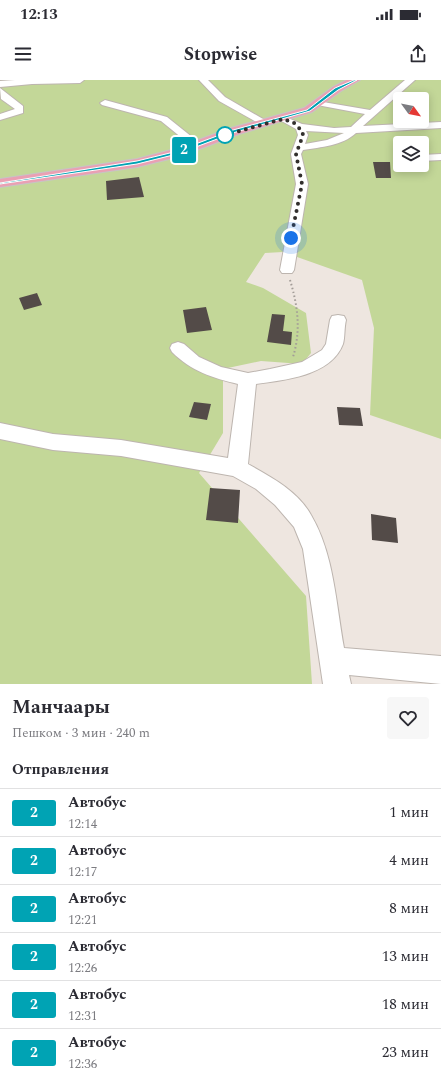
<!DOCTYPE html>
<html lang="ru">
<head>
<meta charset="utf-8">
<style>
  :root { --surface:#fff; --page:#f7f7f7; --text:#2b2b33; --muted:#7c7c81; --line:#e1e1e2 }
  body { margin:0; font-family:Spectral,serif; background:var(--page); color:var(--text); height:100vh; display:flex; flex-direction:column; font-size:15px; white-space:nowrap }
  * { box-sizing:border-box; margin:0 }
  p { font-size:13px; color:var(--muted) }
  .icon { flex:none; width:22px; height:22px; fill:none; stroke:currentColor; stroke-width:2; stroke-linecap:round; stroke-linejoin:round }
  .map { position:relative; height:604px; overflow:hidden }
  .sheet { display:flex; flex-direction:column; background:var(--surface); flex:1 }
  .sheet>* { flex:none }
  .badge { padding:0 8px; border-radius:3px; font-size:14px; line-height:26px }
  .needle { width:26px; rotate:123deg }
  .buttons { position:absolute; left:393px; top:12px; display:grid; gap:8px }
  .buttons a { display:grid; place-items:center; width:36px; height:36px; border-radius:4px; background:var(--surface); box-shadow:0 2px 10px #0003; font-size:20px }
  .you { position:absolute; width:20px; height:20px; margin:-10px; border:3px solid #fff; border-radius:50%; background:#1a73e8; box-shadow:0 0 0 6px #1a73e833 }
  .map>.badge { position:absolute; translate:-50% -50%; box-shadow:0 0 0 2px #fff }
  h2 { padding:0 12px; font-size:15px; line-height:36px }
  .round { display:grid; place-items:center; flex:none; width:42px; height:42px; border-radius:4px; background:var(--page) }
  .summary { display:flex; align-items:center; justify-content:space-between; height:68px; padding:0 12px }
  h1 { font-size:19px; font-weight:700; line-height:30px }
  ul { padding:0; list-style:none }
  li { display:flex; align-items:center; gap:12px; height:48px; padding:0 12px; border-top:1px solid var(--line) }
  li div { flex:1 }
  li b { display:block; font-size:15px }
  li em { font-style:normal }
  li .badge { min-width:44px; font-weight:700; text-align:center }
  .status { display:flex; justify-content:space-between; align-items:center; height:28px; padding:0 20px; background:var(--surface); direction:ltr }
  .status svg { height:11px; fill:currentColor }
  header { display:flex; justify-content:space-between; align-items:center; height:52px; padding:0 12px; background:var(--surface); font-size:18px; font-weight:700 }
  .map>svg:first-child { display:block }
  .green { fill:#c3d798; fill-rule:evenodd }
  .building { fill:#534b48 }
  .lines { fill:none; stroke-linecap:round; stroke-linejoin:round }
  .minor-casing { stroke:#bdb5af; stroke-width:2 }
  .major-casing { stroke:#c6c5c4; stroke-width:2 }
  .path { stroke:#a29c97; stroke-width:2; stroke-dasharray:1.5 2.5; stroke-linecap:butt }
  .minor { fill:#fff; fill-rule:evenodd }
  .major { fill:#eaa0b3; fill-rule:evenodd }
  .line { fill:#00a3b4; stroke:#fff }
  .walk { stroke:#322f2d; stroke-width:4; stroke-dasharray:0 7.2 }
  .stop-dot { fill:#fff; stroke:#00a3b4; stroke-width:2 }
</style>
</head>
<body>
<div class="status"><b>12:13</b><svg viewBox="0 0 49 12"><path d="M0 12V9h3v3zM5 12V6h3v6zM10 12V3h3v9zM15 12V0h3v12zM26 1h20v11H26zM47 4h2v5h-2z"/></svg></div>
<header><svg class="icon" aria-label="menu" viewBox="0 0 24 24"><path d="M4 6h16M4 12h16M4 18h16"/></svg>Stopwise<svg class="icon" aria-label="share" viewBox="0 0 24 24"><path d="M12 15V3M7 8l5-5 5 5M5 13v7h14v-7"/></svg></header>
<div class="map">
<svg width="441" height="604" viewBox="0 0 441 604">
  <rect width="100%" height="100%" fill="#eee6e0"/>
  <path class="green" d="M0,0H441V359L370,335L374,248L362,200L283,172L265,173L246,202L263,208L306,233L311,273L302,284L261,281L223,289V353L199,393L306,516L312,604H0ZM400,19H422V41H400ZM400,63H422V85H400Z"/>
  <path class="building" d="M373,82H390L391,98H376Z
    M139,97L144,117L107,120L106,101Z
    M37,213L42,225L24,230L19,218Z
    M206,227L212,250L187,253L183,230Z
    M272,234L285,235L283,251L292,252L291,265L267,262Z
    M194,322L211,324L207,340L189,337Z
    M337,327L360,328L363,346L339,345Z
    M210,408L240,410L238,443L206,440Z
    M371,434L396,438L398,463L372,460Z"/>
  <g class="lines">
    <g class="minor-casing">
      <path id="minor" d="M15,0H84L80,3L32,4L0,7V1Z
        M199,0H208L225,17L270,43L265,46L262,45L219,21Z
        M405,0H415L363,46L441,42V48L356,53C342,66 321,67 303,70L301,74L308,104L294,190L292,193H282L280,190L296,104L291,74L298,55L296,49L278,39L283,36L302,44L334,48L351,47L365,34L317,25V21L370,30ZM306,51L344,53L327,60L305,64L308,55Z
        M0,8L23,26V33L0,40V34L15,29L1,19Z
        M105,20L167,37L202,65L197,68L193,67L161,41L102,25L100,23Z
        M441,74V80L422,81V75Z
        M400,82V85H408L406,90H398L396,85Z
        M338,235L344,236L346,240C344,248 345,257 343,264C331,296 284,300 256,304L248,384C271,397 298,411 311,435C334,474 336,524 344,568L441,576V604L349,595L351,604H323L303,469L294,447L275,425L256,409L233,396L121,376L53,370L0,359V343L53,354L121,360L228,378L238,304C213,298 191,291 172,272L170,268L172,264L178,262L184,264L199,277L221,287L248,293L270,289L302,282L322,270L326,264L330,240L332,236Z"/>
    </g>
    <g class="major-casing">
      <path id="major" d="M347,0H360L341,11L312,32L239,54L181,76L137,87L0,107V99L137,79L171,70L231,48L304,28L333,7Z"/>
    </g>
    <path class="path" d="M290,200C298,226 301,251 293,277"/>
    <use href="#minor" class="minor"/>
    <use href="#major" class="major"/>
  </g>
  <path class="line" d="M354,0H357L338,10L310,31L236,52L177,74L137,84L0,104V103L137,81L174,72L233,50L307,30L335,8Z"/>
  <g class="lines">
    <path class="walk" d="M225,55L283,39L294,43L302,51L303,55L296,74L302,104L291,158"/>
  </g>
  <circle class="stop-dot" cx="225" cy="55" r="8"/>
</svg>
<div class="buttons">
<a><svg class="needle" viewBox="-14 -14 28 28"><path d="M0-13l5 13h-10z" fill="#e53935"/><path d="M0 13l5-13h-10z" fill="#7c7c81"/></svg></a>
<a><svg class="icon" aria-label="layers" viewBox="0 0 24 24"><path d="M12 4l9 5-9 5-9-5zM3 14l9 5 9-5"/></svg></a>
</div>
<div class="you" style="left:291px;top:158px"></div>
<b class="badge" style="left:184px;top:70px;background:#00a3b4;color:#fff">2</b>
</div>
<section class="sheet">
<div class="summary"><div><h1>Манчаары</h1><p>Пешком · 3 мин · 240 m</p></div><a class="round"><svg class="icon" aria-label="heart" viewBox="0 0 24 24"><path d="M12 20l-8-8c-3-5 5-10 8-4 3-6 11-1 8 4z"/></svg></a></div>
<h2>Отправления</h2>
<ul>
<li><span class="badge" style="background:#00a3b4;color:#fff">2</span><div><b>Автобус</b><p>12:14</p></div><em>1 мин</em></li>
<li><span class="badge" style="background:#00a3b4;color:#fff">2</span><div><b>Автобус</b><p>12:17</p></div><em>4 мин</em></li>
<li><span class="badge" style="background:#00a3b4;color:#fff">2</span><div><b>Автобус</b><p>12:21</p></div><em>8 мин</em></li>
<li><span class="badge" style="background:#00a3b4;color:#fff">2</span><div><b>Автобус</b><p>12:26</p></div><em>13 мин</em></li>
<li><span class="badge" style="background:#00a3b4;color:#fff">2</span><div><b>Автобус</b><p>12:31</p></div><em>18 мин</em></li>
<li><span class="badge" style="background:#00a3b4;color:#fff">2</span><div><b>Автобус</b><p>12:36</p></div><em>23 мин</em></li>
</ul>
</section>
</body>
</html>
